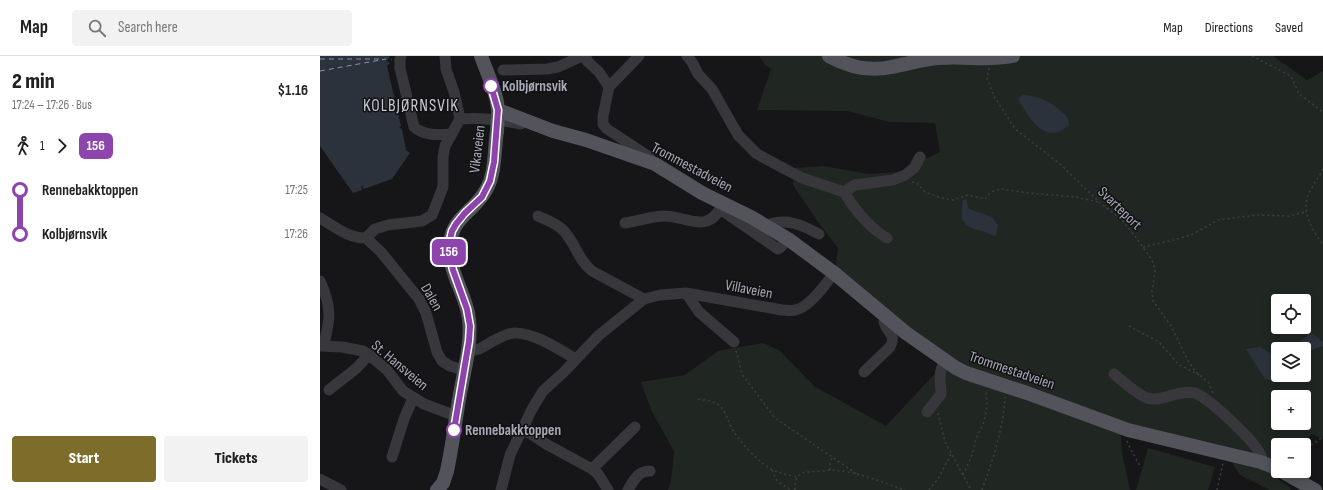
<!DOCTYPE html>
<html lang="en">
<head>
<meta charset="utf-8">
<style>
  :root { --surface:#fff; --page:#f2f2f2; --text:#222; --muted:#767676; --line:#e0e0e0; --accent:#7d6d2b }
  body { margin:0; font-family:"Sofia Sans Condensed",sans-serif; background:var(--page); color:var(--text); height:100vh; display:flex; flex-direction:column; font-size:15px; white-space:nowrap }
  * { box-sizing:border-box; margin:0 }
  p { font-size:13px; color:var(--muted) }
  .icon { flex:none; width:22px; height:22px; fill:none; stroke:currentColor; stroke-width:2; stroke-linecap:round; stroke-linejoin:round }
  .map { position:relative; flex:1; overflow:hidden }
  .sheet { display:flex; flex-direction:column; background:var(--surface); width:320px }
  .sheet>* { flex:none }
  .badge { padding:0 8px; border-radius:6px; font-size:14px; line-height:26px }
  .fabs { position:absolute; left:951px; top:238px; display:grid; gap:8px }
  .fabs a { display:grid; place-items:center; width:40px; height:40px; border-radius:4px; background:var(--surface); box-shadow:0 2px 10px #0003; font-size:20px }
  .map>.badge { position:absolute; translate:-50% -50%; box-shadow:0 0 0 2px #fff }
  .legs { display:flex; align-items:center; gap:6px; height:44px; padding:0 12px; font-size:13px }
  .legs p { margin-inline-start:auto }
  .overview { display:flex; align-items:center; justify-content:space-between; height:68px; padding:0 12px }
  h1 { font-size:22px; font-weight:800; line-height:30px }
  .primary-button { display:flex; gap:8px; margin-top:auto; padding:8px 12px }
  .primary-button a { flex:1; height:46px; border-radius:4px; background:var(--accent); color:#fff; font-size:16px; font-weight:800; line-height:46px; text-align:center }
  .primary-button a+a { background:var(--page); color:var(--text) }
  ul { padding:0 12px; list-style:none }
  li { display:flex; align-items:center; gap:14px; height:44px; font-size:15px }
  li i { display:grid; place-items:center; width:6px; height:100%; margin:0 5px; background:currentColor }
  li i::after { content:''; width:10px; height:10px; margin:-5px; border:3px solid; border-radius:50%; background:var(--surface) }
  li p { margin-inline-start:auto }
  li:first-child i { background:linear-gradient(#0000 50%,currentColor 0) }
  li:last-child i { background:linear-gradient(currentColor 50%,#0000 0) }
  header { display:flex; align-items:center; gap:24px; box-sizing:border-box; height:56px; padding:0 20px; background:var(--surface); border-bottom:1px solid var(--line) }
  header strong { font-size:19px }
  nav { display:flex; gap:22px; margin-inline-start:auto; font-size:14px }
  .search { width:280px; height:36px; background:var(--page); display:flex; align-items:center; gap:10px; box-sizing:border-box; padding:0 14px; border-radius:4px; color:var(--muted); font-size:15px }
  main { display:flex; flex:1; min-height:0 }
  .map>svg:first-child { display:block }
  .green { fill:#202722; fill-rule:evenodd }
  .water { fill:#2c323b }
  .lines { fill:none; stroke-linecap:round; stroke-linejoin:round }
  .ferry { stroke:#8093b1; stroke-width:1; stroke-dasharray:5 4; stroke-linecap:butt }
  .path { stroke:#3d3e43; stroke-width:1.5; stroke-dasharray:2 3; stroke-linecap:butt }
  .minor { stroke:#37373c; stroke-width:11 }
  .major { stroke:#53535b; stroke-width:14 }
  .major-bridge { stroke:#53535b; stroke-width:14 }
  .line-1-casing { stroke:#fff; stroke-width:9 }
  .line-1 { stroke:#8e44ad; stroke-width:6 }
  .stop-1-dot { fill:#fff; stroke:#8e44ad; stroke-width:2 }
  .labels { text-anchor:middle; stroke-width:3; stroke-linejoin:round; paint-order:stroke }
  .stop-label { font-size:15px; font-weight:bold; fill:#a8aab7; stroke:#111012; text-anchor:start }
  .street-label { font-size:15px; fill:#a8aab7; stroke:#111012 }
  .quarter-label { font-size:17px; letter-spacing:1px; fill:#c9cad3; stroke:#111012 }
</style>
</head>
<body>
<header>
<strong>Map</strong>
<div class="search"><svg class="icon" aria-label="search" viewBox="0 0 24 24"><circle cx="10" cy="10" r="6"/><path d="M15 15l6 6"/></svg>Search here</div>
<nav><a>Map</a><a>Directions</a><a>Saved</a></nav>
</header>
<main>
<section class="sheet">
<div class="overview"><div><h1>2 min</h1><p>17:24 – 17:26 · Bus</p></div><b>$1.16</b></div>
<div class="legs"><svg class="icon" aria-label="walk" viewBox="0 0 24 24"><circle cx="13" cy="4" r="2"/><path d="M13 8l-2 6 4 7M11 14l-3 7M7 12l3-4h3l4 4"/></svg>1<svg class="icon" aria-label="forward" viewBox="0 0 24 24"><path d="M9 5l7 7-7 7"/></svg><b class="badge" style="background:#8e44ad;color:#fff">156</b></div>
<ul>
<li><i style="color:#8e44ad"></i><b>Rennebakktoppen</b><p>17:25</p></li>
<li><i style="color:#8e44ad"></i><b>Kolbjørnsvik</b><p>17:26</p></li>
</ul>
<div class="primary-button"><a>Start</a><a>Tickets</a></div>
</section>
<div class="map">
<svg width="1003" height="434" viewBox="0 0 1003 434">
  <rect width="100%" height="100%" fill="#161517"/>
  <path class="green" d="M439,0H953L987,24L1003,15V383L992,378L982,389H958V415H962L958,423L971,432L970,434H950L920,419L901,389L800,365L802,397L810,434H348L351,425L354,395L332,356L321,326L365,319L398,295L443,287L459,294L494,330L566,370L624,308L515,217L518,192L498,166L473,129L474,112L504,110L548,118L579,116L620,96L615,67L570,66L527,55L437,54L451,13L445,9ZM958,245H984V271H958ZM958,293H984V319H958ZM958,341H984V367H958Z
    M828,392L895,411L888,434H816Z"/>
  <path class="water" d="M0,0H69L70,2L66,4L70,7L67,10L81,70L79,71L82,73L86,94L90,97L72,123L44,133L41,129L42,134L33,137L0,90Z
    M703,39C723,40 735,48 748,62L749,69C725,91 709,61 698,43Z
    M646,143L649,153L672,161L678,169L676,180H674C664,173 644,175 642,161C641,156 642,150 643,144Z
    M992,277L1003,286V290L984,297V293H968Z
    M940,291L954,299L958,298V319H966L959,325L945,323L926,293Z"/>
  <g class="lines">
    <path class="ferry" d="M0,3H63
      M0,15L66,3"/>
    <path class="path" d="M932,0L971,20L979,38L1003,56
      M66,3L72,4
      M669,12L667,22L674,40L695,73L739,107L779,146L802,164L815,180L832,204L835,215L832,236L833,245L851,270L867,303L875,315L889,327L893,337
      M1003,113C999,121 993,129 989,137C980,156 993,174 1003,189
      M592,126L597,127L605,136L622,142L633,144L648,139L665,143L671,136L681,133L708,137L756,141L778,146
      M823,191L854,184L873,178L898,164L936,159L969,160L985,156
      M809,270L839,286L858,308L879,319
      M416,295L422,318L455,362L537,418
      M378,343C385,344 393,345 399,349C407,356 408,367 414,376C421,387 441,409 453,414C461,418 469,419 477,421
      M618,357L625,386L651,434
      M807,385L809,390L820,410
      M984,396L990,390L1003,381
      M452,414L457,425L471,434
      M510,414V407L512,401
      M643,419L652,399L656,383L664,366L667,350L666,335
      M475,434C474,414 486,416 502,415C505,415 508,414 511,414C537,415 561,426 585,434
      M609,434L618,423L631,398
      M662,434C673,403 683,374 685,341
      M897,434L903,407"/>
    <path class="minor" d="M81,0L80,4V12L94,71C104,80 119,79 131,78
      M266,0L267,5L279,16L289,31
      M319,0L289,31L283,60V68L287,73L328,100L333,106
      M367,0L372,6L378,18L392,33L418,79L437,98L482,122L524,136L535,129L573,124L585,119L594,112L600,101
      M183,14L227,13L238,11L262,0
      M140,63C161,61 181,64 201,68
      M524,136C535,154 548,171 567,182
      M400,153L458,193L461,191L468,183
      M218,160C226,164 236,167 243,174C255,186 258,204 272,215L324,243
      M0,162C15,171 28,182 46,182L55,173L68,169L102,165L112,159L123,131V101L125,90L140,63L134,36L126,13L125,0
      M305,167C317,165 330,161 342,160C367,159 388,181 403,147
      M446,170C465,161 482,169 499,178
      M46,182L61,196L99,243L106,257L117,296L122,305L130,310L144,314
      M0,225C6,237 11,255 8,268C7,276 5,283 4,290
      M366,237L379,256L414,286
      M0,290L22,291L43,295L48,298L67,314L83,335L104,348L136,360
      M147,294C158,296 164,290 173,285C180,282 189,276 196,277C217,278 238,293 256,303
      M544,316L570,291C577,278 567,277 564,266L566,261
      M794,318C804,326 815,337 827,342C841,347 858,333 875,337C889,342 937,387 941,400C942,403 941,404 941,406
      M9,334C23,321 38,315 48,298
      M607,356L621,338C621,326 617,315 626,305
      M203,373L226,388L272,413L278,418L288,434
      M72,401L84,363L93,342
      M272,413L315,371
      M0,423L21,434
      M181,434L190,399L212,353L223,335L244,316L278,280L324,243L340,239L366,237L462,254C466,254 471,255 475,254C489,252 506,228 514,217
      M308,434C314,424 318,415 330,415"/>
    <path class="major" d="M161,0C167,17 179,41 178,59
      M509,0C529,11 549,16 571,11C587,8 603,3 619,2C645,0 667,5 693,0
      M178,54L233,75L266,84L335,108L382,137L431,161L468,183L514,217L586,277L636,312L646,317L707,337L808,374L920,401L941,406L958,413
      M961,415L995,434
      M117,434L123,427L127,415C132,392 135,367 139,344C143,318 152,289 149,263C146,237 127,215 130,187C133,160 155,155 166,134C176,117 174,94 177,75"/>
    <path class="major-bridge" d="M177,75L178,59"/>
  </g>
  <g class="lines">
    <g class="line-1-casing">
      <path id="line-1" d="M134,374L149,285L150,270L147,253L133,214L129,196V188L132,175L136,168L145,157L162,141L170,125L174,106L178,54L171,30"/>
    </g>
    <use href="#line-1" class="line-1"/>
  </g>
  <g class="stop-1-dot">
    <circle cx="171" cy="30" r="7"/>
    <circle cx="134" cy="374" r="7"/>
  </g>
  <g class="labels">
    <g class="stop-label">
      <text x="182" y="35">Kolbjørnsvik</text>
      <text x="145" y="379">Rennebakktoppen</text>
    </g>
    <g class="street-label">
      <text transform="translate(157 93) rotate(-83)" y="5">Vikaveien</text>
      <text transform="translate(372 111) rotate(28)" y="5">Trommestadveien</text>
      <text transform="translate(800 152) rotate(44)" y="5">Svarteport</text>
      <text transform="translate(429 233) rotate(11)" y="5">Villaveien</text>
      <text transform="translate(112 241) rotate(60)" y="5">Dalen</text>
      <text transform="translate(80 309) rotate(40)" y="5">St. Hansveien</text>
      <text transform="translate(692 314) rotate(19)" y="5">Trommestadveien</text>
    </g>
    <g class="quarter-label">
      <text x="91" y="55">KOLBJØRNSVIK</text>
    </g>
  </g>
</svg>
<div class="fabs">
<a><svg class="icon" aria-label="locate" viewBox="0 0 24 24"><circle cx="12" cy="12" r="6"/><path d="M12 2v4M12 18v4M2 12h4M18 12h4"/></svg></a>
<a><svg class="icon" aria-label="layers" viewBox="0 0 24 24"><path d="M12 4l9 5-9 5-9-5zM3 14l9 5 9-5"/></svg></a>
<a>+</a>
<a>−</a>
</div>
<b class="badge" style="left:129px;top:196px;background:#8e44ad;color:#fff">156</b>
</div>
</main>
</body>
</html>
